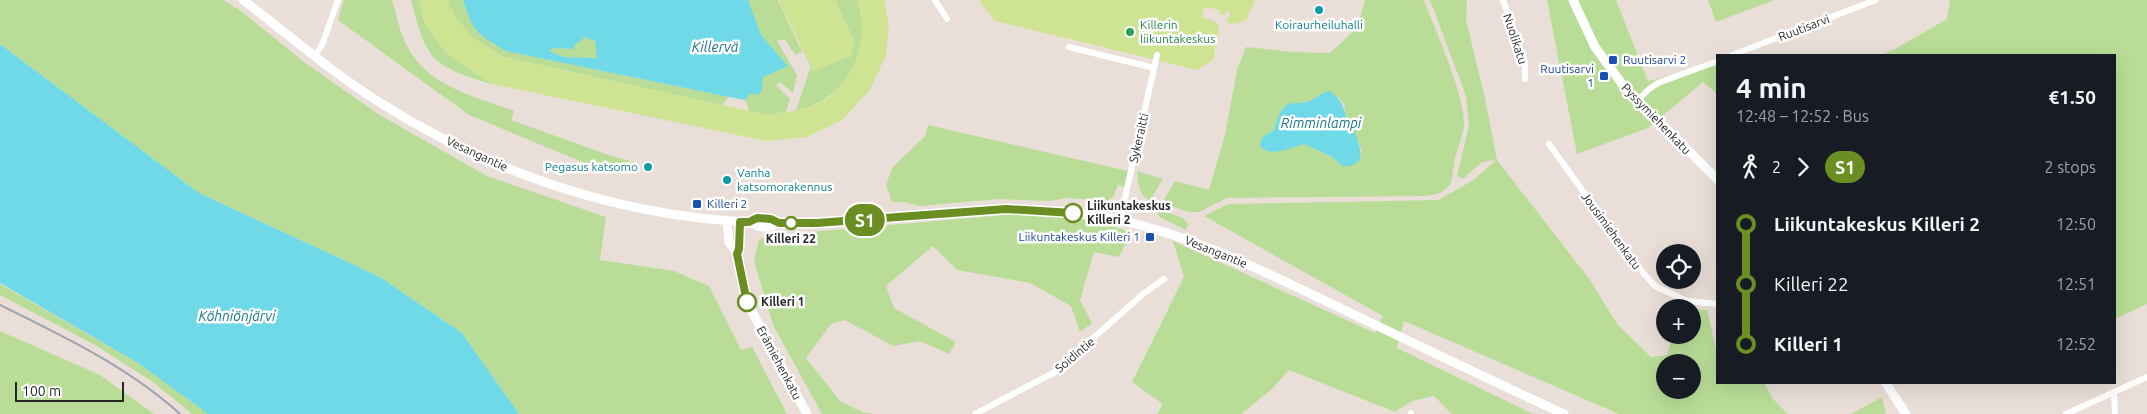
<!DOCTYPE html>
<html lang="en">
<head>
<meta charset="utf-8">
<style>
  :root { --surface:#171b24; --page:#20242c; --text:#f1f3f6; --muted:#9ea1a6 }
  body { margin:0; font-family:Ubuntu,sans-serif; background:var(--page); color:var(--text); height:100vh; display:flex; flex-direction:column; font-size:19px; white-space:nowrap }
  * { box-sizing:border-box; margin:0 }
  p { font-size:16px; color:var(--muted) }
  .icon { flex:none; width:28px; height:28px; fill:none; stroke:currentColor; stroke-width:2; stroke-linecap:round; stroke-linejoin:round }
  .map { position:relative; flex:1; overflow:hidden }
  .details { position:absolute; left:1716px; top:54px; width:400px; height:330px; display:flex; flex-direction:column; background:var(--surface); border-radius:0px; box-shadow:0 5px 20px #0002 }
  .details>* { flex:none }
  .badge { padding:0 10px; border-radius:16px; font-size:18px; line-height:32px }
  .fabs { position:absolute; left:1656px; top:244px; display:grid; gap:10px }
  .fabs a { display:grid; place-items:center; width:45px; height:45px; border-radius:50%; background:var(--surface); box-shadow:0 5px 20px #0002; font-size:25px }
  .scale { position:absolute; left:15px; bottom:12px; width:109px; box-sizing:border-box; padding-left:5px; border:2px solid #272727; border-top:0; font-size:14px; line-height:18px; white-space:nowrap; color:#272727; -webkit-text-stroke:4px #fff; paint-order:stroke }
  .map>.badge { position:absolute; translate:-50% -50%; box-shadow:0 0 0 2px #fff }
  .legs { display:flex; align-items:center; gap:8px; height:55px; padding:0 20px; font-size:16px }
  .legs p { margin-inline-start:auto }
  .head { display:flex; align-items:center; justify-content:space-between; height:85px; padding:0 20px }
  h1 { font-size:28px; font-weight:700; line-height:38px }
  ul { padding:0 20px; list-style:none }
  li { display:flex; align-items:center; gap:18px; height:60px; font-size:19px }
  li i { display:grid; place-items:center; width:8px; height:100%; margin:0 6px; background:currentColor }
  li i::after { content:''; width:12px; height:12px; margin:-6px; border:4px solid; border-radius:50%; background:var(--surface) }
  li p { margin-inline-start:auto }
  li:first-child i { background:linear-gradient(#0000 50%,currentColor 0) }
  li:last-child i { background:linear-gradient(currentColor 50%,#0000 0) }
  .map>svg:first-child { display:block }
  .green { fill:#b9dd97; fill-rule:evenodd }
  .pitch { fill:#cee493 }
  .water { fill:#6fd9e7; fill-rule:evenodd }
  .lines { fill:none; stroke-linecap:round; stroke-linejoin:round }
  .street { stroke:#fff; stroke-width:6 }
  .secondary { stroke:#fff; stroke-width:9 }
  .rail { stroke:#9ca2b0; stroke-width:2 }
  .line-1-casing { stroke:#fff; stroke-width:11 }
  .line-1 { stroke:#6b8e23; stroke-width:8 }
  .culture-dot { fill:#0f9aa8; stroke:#fff; stroke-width:2 }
  .leisure-dot { fill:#2e9e5b; stroke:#fff; stroke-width:2 }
  .transit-dot { fill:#1a4fb4; stroke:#fff; stroke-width:2 }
  .stop-1-dot { fill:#fff; stroke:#6b8e23; stroke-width:2.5 }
  .labels { text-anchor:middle; stroke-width:5; stroke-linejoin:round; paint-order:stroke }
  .leisure-label { font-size:12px; fill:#27864d; stroke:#fff; text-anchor:start }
  .culture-label { font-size:12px; fill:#0d838f; stroke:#fff }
  .street-label { font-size:12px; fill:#272727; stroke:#fff }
  .transit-label { font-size:12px; fill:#164399; stroke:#fff; text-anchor:start }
  .stop-label { font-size:12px; font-weight:bold; fill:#272727; stroke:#fff; text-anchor:start }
  .water-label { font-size:14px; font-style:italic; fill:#14758d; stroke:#fff }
</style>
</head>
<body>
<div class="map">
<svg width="2147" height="414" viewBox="0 0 2147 414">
  <rect width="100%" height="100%" fill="#e9dfd8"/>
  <path class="green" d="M0,0H223L241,11L304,62L378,114L487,176L606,217L600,260L674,271L709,286L741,350L752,347L787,414H519L462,333L380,277L199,193L0,44Z
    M344,0H392C396,12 398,25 403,37C421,85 471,95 514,111L511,120L617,158L629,160L626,173L597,168L469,115L338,20Z
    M411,0H419L425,23L447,54L492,84C474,79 442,70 431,54C420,39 416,17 411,0Z
    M448,0H463L468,16L506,51L729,97L722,105L504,57L472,38L452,13Z
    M748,0H778L802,52L795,55L785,39L777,41L797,75L793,93L780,82L776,85L790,99L786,112L768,115L749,111L745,100L751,93L761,35Z
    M835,0H858C861,16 865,33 861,50C853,80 827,105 796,110L811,66L813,71L854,41Z
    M1365,0H1424C1435,30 1465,95 1464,125C1463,136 1458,147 1455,158C1450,182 1456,191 1427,196L1227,198L1199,212H1189L1162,203L1175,181L1209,190L1225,135L1237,70L1246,47L1292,52L1330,53L1357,28ZM1338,97L1344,104L1346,117L1355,122L1354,132L1362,152L1342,166C1331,153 1318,152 1305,144L1275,152L1264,136L1274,130L1290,104H1299L1317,98Z
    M1430,0H1467L1466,20L1485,98L1497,160L1590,280L1617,324L1651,357L1667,355L1673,335H1692L1693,309L1707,310L1717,354L1718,382L1764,383L1773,399L1788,414H1619L1404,321L1397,348L1533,414H1452L1434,396L1412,401L1395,412L1289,370L1271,390L1241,414H1157L1163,404L1132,382L1184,277L1173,241L1375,333L1383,316L1204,216L1228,204L1438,200L1472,181L1496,160L1482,162L1463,179L1457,176L1469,125L1466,96ZM1665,362H1692V390H1665Z
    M1547,0H1616L1648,81L1717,65V94L1703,82L1648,128L1577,154Z
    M1708,0H1774L1716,22Z
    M1950,0H2147V304L2115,319V55H1881L1895,49L1947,19Z
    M585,37L595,41L598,58L564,57L549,51L554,48L573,49V46Z
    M928,125L1128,171L1124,187L1118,185L1113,197L1107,201L1067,198L1049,201L999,199L920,206L904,202H892L886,185L892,168L925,136Z
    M1137,171L1163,179L1150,200C1138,195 1138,182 1137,171Z
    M1152,207L1183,218L1188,224L1186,230L1161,218Z
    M1004,215C1046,215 1093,216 1131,233L1119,257L1094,252L1080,300L1092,323L1080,332L1071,306L1030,283L957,270L933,246L886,286L894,308L956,342L949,354L920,341L893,346L845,320L831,324L806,358L841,402L863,412L874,414H822L773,325L754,261L759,239L799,233Z
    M0,284L138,363L208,414H192L153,382L95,345L0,295Z
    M0,331L100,375L154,414H0Z
    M1882,397L1886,414H1851Z"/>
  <path class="pitch" d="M419,0H448C458,30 478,42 504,57L768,115C788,112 811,109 828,98C832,95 836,90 839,87C862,62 865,32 858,0H884L889,24L886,55L870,90L842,120L807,137L766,141L492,84L447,54L425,23Z
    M779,0H835L854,41L852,55L813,72Z
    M979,0H1255L1246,20L1235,24L1228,23L1227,21L1231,12L1226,11L1225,15L1219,14L1220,10L1204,7L1202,17L1217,22L1219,28L1213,60L1197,70L995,21Z"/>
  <path class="water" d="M463,0H748L761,35L788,66L763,77L762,90L758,95L751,93L745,100L729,97L506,51C478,34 473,33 463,0ZM585,37L595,41L597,58L564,57L549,51L554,48L573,49L574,46Z
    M0,44L199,193L380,277L462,333L519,414H208L138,363L0,283Z
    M1329,91C1340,98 1343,104 1346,117L1355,122C1353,139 1364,146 1359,161L1351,166H1342C1331,153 1318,152 1305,144C1291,147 1274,157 1261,148L1260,142L1264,136L1274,130C1277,122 1280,106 1290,104C1296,102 1302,104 1309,101C1317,98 1321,93 1329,91Z"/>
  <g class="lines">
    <path class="street" d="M935,0L947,19
      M1503,0L1525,62V79
      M1069,47L1154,68
      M1732,55L1876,0
      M315,56L322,45L338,0
      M1637,101L1649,89L1658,83L1718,61
      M1549,144L1637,266L1655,286L1687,301L1718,304
      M1120,220L1157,55
      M2114,393L2115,414
      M975,414L1055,372L1143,294L1164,279
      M1411,414V413
      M2066,414L2147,377"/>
    <path class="secondary" d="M243,0C288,34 331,72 379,102C489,172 618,216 749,222C760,228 768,229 779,223C879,223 978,201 1078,213C1171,224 1255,267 1338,307C1413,343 1488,379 1564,414
      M1573,0L1595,47L1625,88L1718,180
      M727,221L729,242L737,253
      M740,222L739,249L737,253L747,302L807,414
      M749,222C760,217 768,218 779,223
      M1885,382L1906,414"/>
    <path class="rail" d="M0,305C63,336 128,367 180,414"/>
  </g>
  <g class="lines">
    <g class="line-1-casing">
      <path id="line-1" d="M747,302L737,254L739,249L740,222H749L757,218L771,219L779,223H817L1006,209L1073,213"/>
    </g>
    <use href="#line-1" class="line-1"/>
  </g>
  <g class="culture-dot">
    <circle cx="1319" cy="10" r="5"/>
    <circle cx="648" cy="167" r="5"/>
    <circle cx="727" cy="180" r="5"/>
  </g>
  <circle class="leisure-dot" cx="1130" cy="32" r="5"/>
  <g class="transit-dot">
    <rect x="1608" y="55" width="10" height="10" rx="2.5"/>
    <rect x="1599" y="71" width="10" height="10" rx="2.5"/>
    <rect x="692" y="199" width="10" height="10" rx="2.5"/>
    <rect x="1145" y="232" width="10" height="10" rx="2.5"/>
  </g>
  <g class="stop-1-dot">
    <circle cx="1073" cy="213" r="9"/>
    <circle cx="791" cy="223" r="6"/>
    <circle cx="747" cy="302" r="9"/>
  </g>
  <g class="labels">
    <g class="leisure-label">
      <text x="1140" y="29">Killerin<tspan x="1140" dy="14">liikuntakeskus</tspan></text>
    </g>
    <g class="culture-label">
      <text x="1319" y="29">Koiraurheiluhalli</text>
      <text x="638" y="171" text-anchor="end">Pegasus katsomo</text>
      <text x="737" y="177" text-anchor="start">Vanha<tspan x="737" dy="14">katsomorakennus</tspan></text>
    </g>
    <g class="street-label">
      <text transform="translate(1804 28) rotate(-21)" y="4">Ruutisarvi</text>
      <text transform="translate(1515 39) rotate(72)" y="4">Nuolikatu</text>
      <text transform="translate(1656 119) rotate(46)" y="4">Pyssymiehenkatu</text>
      <text transform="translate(1139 138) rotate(-77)" y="4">Sykeraitti</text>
      <text transform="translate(477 154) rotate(25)" y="4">Vesangantie</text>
      <text transform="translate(1611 231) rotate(54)" y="4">Jousimiehenkatu</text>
      <text transform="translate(1216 252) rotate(22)" y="4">Vesangantie</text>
      <text transform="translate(1075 355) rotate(-40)" y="4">Soidintie</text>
      <text transform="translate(779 363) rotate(62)" y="4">Erämiehenkatu</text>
    </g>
    <g class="transit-label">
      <text x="1623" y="64">Ruutisarvi 2</text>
      <text x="1594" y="73" text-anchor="end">Ruutisarvi<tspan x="1594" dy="14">1</tspan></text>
      <text x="707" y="208">Killeri 2</text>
      <text x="1140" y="241" text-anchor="end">Liikuntakeskus Killeri 1</text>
    </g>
    <g class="stop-label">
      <text x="1087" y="210">Liikuntakeskus<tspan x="1087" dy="14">Killeri 2</tspan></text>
      <text x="791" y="243" text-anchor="middle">Killeri 22</text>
      <text x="761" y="306">Killeri 1</text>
    </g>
    <g class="water-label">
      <text x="715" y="52">Killervä</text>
      <text x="1321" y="128">Rimminlampi</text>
      <text x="237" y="321">Köhniönjärvi</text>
    </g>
  </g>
</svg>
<div class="fabs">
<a><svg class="icon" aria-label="locate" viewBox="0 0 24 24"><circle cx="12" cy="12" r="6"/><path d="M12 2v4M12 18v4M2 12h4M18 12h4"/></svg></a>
<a>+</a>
<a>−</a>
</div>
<div class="scale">100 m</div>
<b class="badge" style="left:865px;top:220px;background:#6b8e23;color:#fff">S1</b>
<section class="details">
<div class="head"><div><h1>4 min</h1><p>12:48 – 12:52 · Bus</p></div><b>€1.50</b></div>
<div class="legs"><svg class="icon" aria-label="walk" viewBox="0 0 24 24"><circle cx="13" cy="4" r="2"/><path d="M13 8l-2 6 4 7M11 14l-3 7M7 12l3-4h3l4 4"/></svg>2<svg class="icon" aria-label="forward" viewBox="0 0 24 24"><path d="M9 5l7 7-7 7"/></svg><b class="badge" style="background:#6b8e23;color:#fff">S1</b><p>2 stops</p></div>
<ul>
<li><i style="color:#6b8e23"></i><b>Liikuntakeskus Killeri 2</b><p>12:50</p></li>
<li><i style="color:#6b8e23"></i><span>Killeri 22</span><p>12:51</p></li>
<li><i style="color:#6b8e23"></i><b>Killeri 1</b><p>12:52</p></li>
</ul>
</section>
</div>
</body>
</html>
